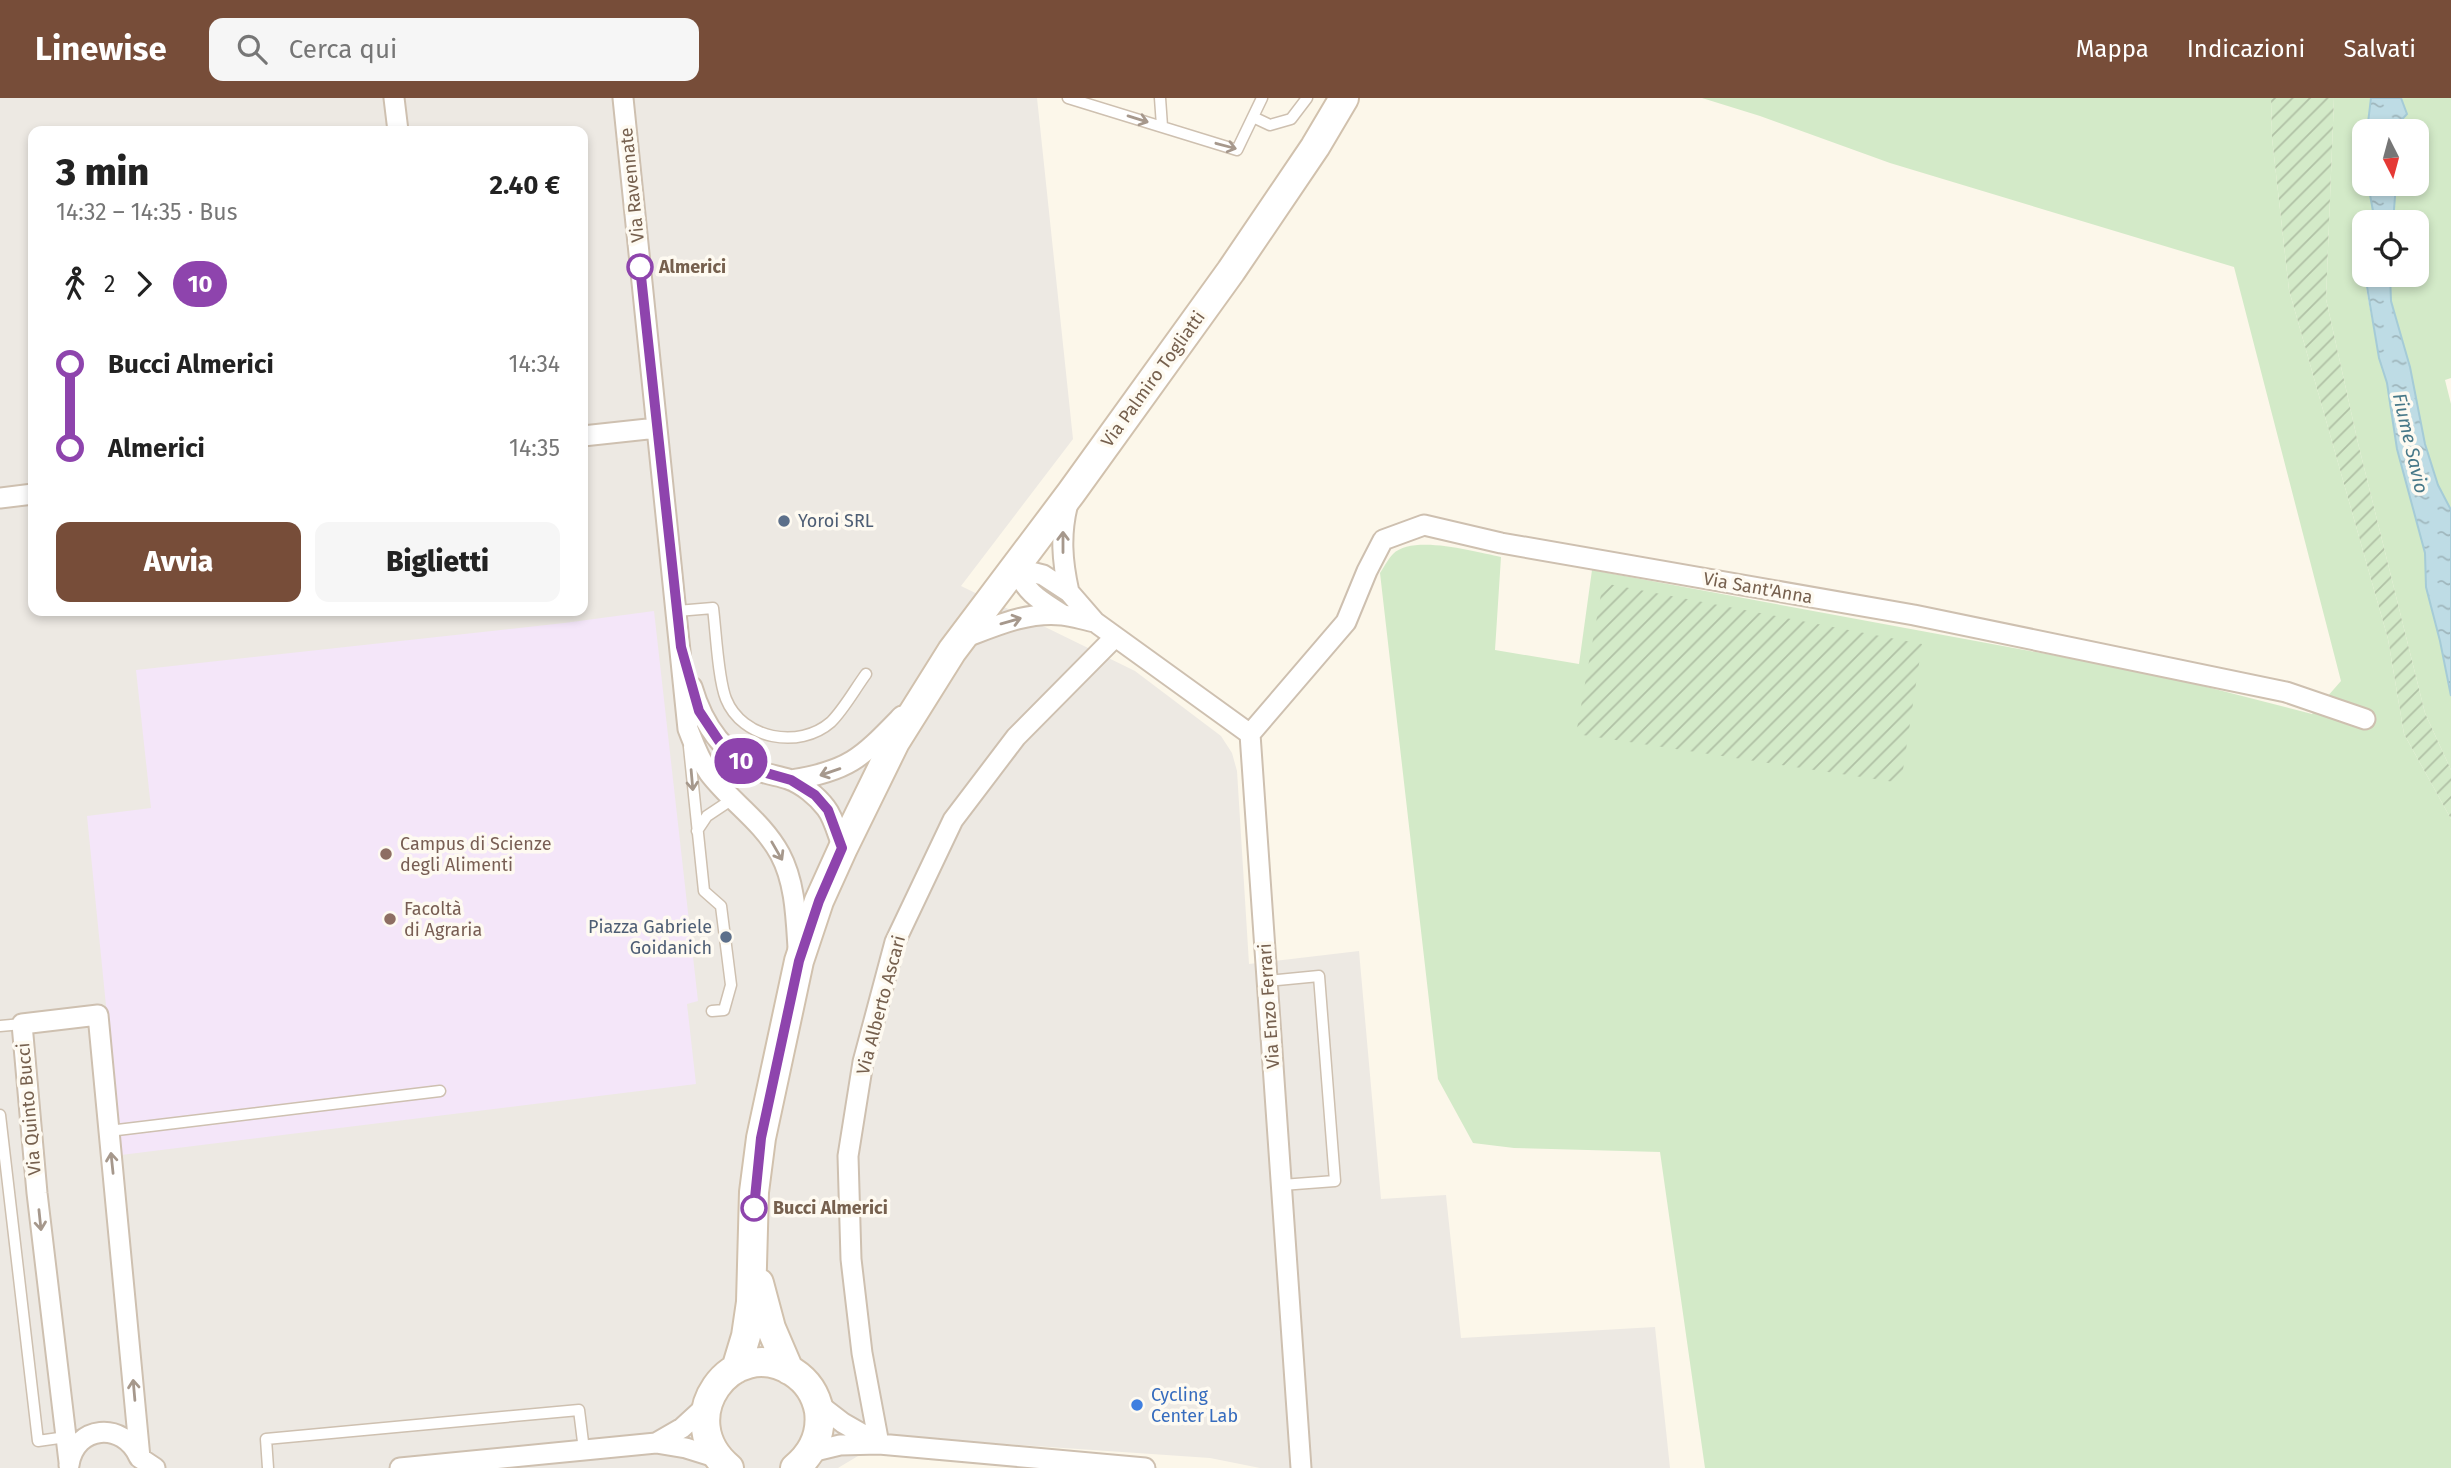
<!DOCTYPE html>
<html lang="it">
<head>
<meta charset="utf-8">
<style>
  :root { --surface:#fff; --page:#f6f6f6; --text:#222; --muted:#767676; --accent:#774d39 }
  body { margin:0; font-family:"Fira Sans",sans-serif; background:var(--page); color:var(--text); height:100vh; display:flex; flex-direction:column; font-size:26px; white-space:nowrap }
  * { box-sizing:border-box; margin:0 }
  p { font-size:23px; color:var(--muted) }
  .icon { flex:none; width:38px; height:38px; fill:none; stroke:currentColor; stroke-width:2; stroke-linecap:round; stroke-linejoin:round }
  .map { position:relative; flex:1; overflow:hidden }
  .sheet { position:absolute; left:28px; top:28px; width:560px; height:490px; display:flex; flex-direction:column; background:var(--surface); border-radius:14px; box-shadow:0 4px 10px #0003 }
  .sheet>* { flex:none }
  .badge { padding:0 14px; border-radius:23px; font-size:24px; line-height:46px }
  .needle { width:46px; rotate:174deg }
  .buttons { position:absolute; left:2352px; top:21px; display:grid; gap:14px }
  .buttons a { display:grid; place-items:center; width:77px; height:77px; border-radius:14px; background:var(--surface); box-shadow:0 4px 10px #0003; font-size:35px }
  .map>.badge { position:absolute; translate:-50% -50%; box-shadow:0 0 0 4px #fff }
  .legs { display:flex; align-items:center; gap:10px; height:77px; padding:0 28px; font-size:23px }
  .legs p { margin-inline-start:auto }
  .summary { display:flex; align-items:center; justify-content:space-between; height:119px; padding:0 28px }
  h1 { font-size:38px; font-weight:800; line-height:52px }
  .primary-button { display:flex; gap:14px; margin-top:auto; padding:14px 28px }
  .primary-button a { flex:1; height:80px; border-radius:14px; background:var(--accent); color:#fff; font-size:28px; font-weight:800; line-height:80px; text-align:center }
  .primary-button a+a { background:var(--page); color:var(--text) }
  ul { padding:0 28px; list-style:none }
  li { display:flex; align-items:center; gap:24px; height:84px; font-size:26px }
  li i { display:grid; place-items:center; width:10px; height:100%; margin:0 9px; background:currentColor }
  li i::after { content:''; width:18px; height:18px; margin:-9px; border:5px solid; border-radius:50%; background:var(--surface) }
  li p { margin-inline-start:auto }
  li:first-child i { background:linear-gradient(#0000 50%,currentColor 0) }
  li:last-child i { background:linear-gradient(currentColor 50%,#0000 0) }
  header { display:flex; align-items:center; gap:42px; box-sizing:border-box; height:98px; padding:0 35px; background:var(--accent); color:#fff }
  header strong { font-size:33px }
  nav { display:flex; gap:38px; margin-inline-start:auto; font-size:24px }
  .search { width:490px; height:63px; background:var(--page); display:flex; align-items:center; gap:18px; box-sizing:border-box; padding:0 24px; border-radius:14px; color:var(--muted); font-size:26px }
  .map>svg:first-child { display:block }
  .industrial { fill:#ede9e3; fill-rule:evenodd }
  .education { fill:#f4e6f9 }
  .grass { fill:#d3eac8 }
  .garden { fill:url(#garden-furrows) }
  .water { fill:url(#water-ripples); stroke:#a5cbd7; stroke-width:2 }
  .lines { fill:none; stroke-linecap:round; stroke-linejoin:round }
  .lane-casing { stroke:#cec0b0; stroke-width:13 }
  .street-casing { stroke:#cec0b0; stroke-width:23 }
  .secondary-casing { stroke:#d1c1ad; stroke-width:32 }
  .lane { stroke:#fff; stroke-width:10 }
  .street { stroke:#fff; stroke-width:19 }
  .secondary { stroke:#fff; stroke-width:28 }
  .oneway { stroke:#a6988c }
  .line-1-casing { stroke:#fff; stroke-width:16 }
  .line-1 { stroke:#8e44ad; stroke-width:10 }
  .stop-1-dot { fill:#fff; stroke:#8e44ad; stroke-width:3.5 }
  .service-dot { fill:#5c6f8a; stroke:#fefaf1; stroke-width:2.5 }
  .education-dot { fill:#8d6e63; stroke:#fefaf1; stroke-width:2.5 }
  .shop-dot { fill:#3f7fe0; stroke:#fefaf1; stroke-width:2.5 }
  .labels { text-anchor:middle; stroke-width:7; stroke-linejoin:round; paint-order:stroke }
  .street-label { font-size:18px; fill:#76604e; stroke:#fefaf1 }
  .stop-label { font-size:18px; font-weight:bold; fill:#76604e; stroke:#fefaf1; text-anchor:start }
  .service-label { font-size:18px; fill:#4e5e75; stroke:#fefaf1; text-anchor:start }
  .education-label { font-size:18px; fill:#785e54; stroke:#fefaf1; text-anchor:start }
  .shop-label { font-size:18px; fill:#366cbe; stroke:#fefaf1; text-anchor:start }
  .water-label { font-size:19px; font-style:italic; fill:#477888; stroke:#fefaf1 }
</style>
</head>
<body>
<header>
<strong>Linewise</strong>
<div class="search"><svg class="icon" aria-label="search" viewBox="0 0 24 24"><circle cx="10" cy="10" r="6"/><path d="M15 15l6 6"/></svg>Cerca qui</div>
<nav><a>Mappa</a><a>Indicazioni</a><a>Salvati</a></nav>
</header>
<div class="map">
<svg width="2451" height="1370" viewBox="0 0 2451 1370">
  <defs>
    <pattern id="garden-furrows" width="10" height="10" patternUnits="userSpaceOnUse" patternTransform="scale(1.75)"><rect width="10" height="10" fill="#d3eac8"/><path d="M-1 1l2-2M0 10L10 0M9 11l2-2" fill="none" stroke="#b0c1a5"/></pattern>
    <pattern id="water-ripples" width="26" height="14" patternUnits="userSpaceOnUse" patternTransform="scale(1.75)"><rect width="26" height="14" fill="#bedce5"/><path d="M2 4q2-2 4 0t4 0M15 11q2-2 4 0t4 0" fill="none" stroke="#9fb6bc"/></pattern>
  </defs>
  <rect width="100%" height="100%" fill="#fcf7ea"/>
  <path class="industrial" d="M0,0H1037L1073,341L961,488L1135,573L1221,638L1232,655L1237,673L1249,866L1359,853L1381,1101L1446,1097L1461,1240L1655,1229L1670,1370H1260L1210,1360L916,1340L883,1343L838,1370H0ZM33,33H583V513H33Z"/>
  <path class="education" d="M654,513L698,903L687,906L696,986L121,1057L87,718L151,710L136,572L564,525Z"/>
  <path class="grass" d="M1702,0H2271L2272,40L2289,192L2388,541L2404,636L2451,721V1370H1705L1660,1054L1514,1050L1473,1045L1438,981L1380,475C1384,469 1388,461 1393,456C1413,436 1476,454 1501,459L1495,552L1579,566L1592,472L2160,577L2312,616L2341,583L2234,169L1890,65L1760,18Z
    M2334,0H2371L2367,33H2364V86H2368L2373,113L2370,124H2364V177L2367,195L2379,260L2387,285L2397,351L2425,455L2426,489L2440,543L2451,598V672L2425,615L2358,345L2326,201Z
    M2401,0H2451V280L2445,282L2451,306V412L2438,387L2425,346L2410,269L2391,203L2390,177H2417V124H2393L2396,86H2417V33H2395L2393,30Z"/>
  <path class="garden" d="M2271,0H2334L2326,201L2358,345L2425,615L2451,672V721L2404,636L2388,541L2289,192L2272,40Z
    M1603,485L1922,546L1901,685L1576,636Z"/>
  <path class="water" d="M2371,0H2401L2407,16L2394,30L2395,33H2367Z
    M2368,86H2396L2393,124H2370L2373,113Z
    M2365,177H2390L2391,203L2410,269L2425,346L2438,387L2451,412V598L2440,543L2426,489L2425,455L2397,351L2387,285L2379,260Z"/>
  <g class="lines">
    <g class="lane-casing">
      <path id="lane" d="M1068,0L1237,52L1262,0
        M1160,0L1162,28
        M1253,19L1270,27L1291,21L1307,0
        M677,513L713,510C716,534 718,581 726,601C742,641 799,652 831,624C844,611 855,591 866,576
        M689,649L704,793L721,808L731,887L724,912L712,913
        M697,733L707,718L734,700
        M1267,883L1319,878L1335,1083L1282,1087
        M0,928L22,926
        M0,1017L38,1343L66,1339
        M109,1033L440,993
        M268,1370L266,1341L579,1312L584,1352"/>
    </g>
    <g class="street-casing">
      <path id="street" d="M394,0L398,33
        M623,0L688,631C694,646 699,661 709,675C731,704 762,723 780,756C795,784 796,818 798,850
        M583,338L657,330
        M0,400L33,396
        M1068,405C1060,436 1062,463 1069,494
        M1015,470L1043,477L1069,494L1095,524L1250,636L1301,1370
        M1015,470C1027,496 1040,502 1063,517
        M961,541C993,529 1027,513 1062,517C1073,518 1084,522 1095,524
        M692,589C703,627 724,658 762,674C770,677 779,678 788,681C802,686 817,698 826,710C834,720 838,738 843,750
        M1250,636L1346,524L1367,473L1383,442L1424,427L1501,445L1914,517L2286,594L2365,621
        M791,682C850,673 862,659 902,618
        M817,1305L843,1325L878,1345
        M656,1345L682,1330L706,1308
        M879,1346L862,1255L851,1161L848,1058L863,964L895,844L953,722L1016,639L1115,539
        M811,1354L840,1347L879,1346L1145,1370
        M69,1364L37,1095L22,926L98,917L140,1360L155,1370
        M69,1367C75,1327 123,1323 139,1359
        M400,1370L656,1345L686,1350L718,1360"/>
    </g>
    <g class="secondary-casing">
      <path id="secondary" d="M759,1185L771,1230L789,1272
        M736,1271L746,1238L751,1204L754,1094L761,1040L799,863L819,803L843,750L895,644L952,553L1071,395L1231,173L1315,49L1344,0
        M729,1370C670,1321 732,1235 793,1274C807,1283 816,1297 819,1313C822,1336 812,1356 795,1370"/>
    </g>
    <use href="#lane" class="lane"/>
    <use href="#street" class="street"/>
    <use href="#secondary" class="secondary"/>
  </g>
  <defs><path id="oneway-shaft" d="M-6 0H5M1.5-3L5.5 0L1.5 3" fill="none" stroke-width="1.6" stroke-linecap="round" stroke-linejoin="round" transform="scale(1.75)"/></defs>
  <g class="oneway">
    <use href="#oneway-shaft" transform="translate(1138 21) rotate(17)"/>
    <use href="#oneway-shaft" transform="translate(1226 48) rotate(15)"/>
    <use href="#oneway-shaft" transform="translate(1063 444) rotate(-90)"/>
    <use href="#oneway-shaft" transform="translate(1011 523) rotate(-16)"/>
    <use href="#oneway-shaft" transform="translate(830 674) rotate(161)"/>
    <use href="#oneway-shaft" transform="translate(692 682) rotate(85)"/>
    <use href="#oneway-shaft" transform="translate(777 753) rotate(60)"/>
    <use href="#oneway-shaft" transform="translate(112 1065) rotate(-96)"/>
    <use href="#oneway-shaft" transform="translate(40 1122) rotate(84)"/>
    <use href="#oneway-shaft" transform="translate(134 1292) rotate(-95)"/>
  </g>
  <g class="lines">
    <g class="line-1-casing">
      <path id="line-1" d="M640,169L681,549L699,613L719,643L740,662L763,674L791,682L815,697L828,712L842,750L819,803L799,863L761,1040L754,1110"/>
    </g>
    <use href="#line-1" class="line-1"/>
  </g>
  <g class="stop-1-dot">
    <circle cx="640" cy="169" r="12"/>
    <circle cx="754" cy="1110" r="12"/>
  </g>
  <g class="service-dot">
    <circle cx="784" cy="423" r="7"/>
    <circle cx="726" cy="839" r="7"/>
  </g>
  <g class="education-dot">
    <circle cx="386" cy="756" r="7"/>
    <circle cx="390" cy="821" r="7"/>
  </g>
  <circle class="shop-dot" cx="1137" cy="1307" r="7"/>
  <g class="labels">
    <g class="street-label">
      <text transform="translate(632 87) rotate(-96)" y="6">Via Ravennate</text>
      <text transform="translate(1153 281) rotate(-54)" y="6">Via Palmiro Togliatti</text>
      <text transform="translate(1758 490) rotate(10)" y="6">Via Sant'Anna</text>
      <text transform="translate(881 907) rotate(-75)" y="6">Via Alberto Ascari</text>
      <text transform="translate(1269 908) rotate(-94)" y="6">Via Enzo Ferrari</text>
      <text transform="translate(29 1011) rotate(-95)" y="6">Via Quinto Bucci</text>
    </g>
    <g class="stop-label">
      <text x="659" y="175">Almerici</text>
      <text x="773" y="1116">Bucci Almerici</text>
    </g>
    <g class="service-label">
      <text x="798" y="429">Yoroi SRL</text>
      <text x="712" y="835" text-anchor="end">Piazza Gabriele<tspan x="712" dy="21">Goidanich</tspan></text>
    </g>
    <g class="education-label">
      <text x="400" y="752">Campus di Scienze<tspan x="400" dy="21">degli Alimenti</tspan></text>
      <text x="404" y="817">Facoltà<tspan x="404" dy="21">di Agraria</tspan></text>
    </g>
    <g class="shop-label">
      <text x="1151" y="1303">Cycling<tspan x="1151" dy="21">Center Lab</tspan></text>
    </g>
    <g class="water-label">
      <text transform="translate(2411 345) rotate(77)" y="7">Fiume Savio</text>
    </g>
  </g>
</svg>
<div class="buttons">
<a><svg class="needle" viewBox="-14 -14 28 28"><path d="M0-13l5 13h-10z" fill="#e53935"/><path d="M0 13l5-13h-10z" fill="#767676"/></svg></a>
<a><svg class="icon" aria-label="locate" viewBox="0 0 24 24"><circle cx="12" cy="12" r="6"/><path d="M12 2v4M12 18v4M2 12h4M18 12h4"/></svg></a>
</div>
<b class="badge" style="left:741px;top:663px;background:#8e44ad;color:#fff">10</b>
<section class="sheet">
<div class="summary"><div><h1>3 min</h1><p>14:32 – 14:35 · Bus</p></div><b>2.40 €</b></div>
<div class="legs"><svg class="icon" aria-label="walk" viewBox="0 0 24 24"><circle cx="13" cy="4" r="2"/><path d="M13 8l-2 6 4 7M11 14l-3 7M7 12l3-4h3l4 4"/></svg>2<svg class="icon" aria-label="forward" viewBox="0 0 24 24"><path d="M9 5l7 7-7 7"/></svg><b class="badge" style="background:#8e44ad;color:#fff">10</b></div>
<ul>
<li><i style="color:#8e44ad"></i><b>Bucci Almerici</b><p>14:34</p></li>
<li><i style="color:#8e44ad"></i><b>Almerici</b><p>14:35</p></li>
</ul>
<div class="primary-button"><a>Avvia</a><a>Biglietti</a></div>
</section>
</div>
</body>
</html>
